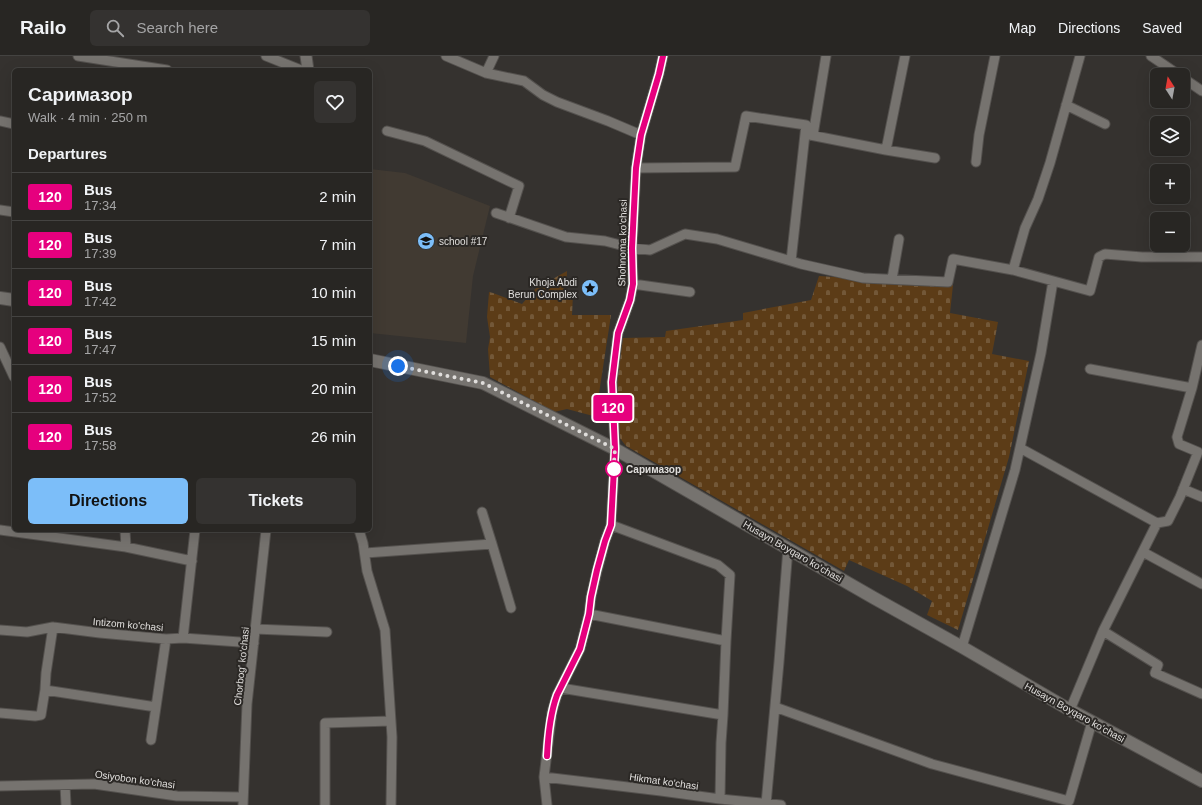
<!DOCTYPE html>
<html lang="en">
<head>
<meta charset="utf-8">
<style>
  :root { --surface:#282623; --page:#343230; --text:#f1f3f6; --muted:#a5a5a6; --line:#444341; --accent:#7cbef9 }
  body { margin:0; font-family:Helvetica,sans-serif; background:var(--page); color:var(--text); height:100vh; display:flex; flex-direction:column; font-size:15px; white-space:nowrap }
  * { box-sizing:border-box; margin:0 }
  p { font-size:13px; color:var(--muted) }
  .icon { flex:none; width:22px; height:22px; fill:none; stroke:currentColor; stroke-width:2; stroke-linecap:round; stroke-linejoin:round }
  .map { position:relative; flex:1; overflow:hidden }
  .panel { position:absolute; left:12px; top:12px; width:360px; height:464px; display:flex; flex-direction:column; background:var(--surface); border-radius:6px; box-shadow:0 4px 16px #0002,0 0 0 1px var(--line) }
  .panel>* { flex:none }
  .badge { padding:0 8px; border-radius:3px; font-size:14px; line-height:26px }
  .needle { width:26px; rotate:349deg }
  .fabs { position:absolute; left:1150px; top:12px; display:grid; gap:8px }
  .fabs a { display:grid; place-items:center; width:40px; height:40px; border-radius:6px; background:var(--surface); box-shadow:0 4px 16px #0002,0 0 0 1px var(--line); font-size:20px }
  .you { position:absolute; width:20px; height:20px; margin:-10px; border:3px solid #fff; border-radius:50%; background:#1a73e8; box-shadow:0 0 0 6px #1a73e833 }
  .map>.badge { position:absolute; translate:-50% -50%; box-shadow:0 0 0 2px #fff }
  h2 { padding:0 16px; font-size:15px; line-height:36px }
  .round { display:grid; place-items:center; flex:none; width:42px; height:42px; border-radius:6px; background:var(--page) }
  .head { display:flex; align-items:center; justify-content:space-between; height:68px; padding:0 16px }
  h1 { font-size:19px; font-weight:800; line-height:30px }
  .action { display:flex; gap:8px; margin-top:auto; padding:8px 16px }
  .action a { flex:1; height:46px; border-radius:6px; background:var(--accent); color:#111; font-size:16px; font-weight:800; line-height:46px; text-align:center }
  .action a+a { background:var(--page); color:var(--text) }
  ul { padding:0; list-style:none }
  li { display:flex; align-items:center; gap:12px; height:48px; padding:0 16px; border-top:1px solid var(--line) }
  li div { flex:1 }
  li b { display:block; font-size:15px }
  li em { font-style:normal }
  li .badge { min-width:44px; font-weight:700; text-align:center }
  header { display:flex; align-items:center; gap:24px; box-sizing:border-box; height:56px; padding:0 20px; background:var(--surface); border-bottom:1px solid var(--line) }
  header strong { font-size:19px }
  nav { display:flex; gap:22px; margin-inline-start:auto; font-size:14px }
  .search { width:280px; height:36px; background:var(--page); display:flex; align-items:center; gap:10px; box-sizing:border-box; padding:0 14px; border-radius:6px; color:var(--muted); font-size:15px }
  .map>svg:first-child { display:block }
  .built { fill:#413a32 }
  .cemetery { fill:url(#cemetery-stones) }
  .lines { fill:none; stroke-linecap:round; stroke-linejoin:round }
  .minor-casing { stroke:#54514e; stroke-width:11 }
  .tertiary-casing { stroke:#54514e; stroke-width:13 }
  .secondary-casing { stroke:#54514e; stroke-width:14 }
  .minor { stroke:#76736f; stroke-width:9 }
  .tertiary { stroke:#76736f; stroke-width:11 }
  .secondary { stroke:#76736f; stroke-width:12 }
  .line-casing { stroke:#fff; stroke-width:9 }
  .line { stroke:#e6007e; stroke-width:6 }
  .walk { stroke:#e0dedc; stroke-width:4; stroke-dasharray:0 7.2 }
  .stop-dot { fill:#fff; stroke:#e6007e; stroke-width:2 }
  .labels { text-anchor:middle; stroke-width:4; stroke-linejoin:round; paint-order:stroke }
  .poi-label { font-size:10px; fill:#e0dedc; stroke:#2b2825; text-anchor:start }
  .street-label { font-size:10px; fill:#e0dedc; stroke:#2b2825 }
  .stop-label { font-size:10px; font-weight:bold; fill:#e0dedc; stroke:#2b2825; text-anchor:start }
</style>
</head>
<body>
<header>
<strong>Railo</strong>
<div class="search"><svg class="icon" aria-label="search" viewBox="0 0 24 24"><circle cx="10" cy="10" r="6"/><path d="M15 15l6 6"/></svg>Search here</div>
<nav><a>Map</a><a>Directions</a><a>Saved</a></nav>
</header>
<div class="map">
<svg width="1202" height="749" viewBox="0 0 1202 749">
  <defs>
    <pattern id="cemetery-stones" width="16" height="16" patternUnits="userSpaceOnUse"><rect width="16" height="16" fill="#5c3c17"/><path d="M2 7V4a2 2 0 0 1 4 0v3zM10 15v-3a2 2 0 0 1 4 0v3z" fill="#735838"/></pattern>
  </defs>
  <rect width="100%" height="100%" fill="#35322f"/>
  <path class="built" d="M370,113L405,117L490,150L473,220L466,287L370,277Z"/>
  <path class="cemetery" d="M567,215L566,237L573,238L572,259H611L598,344L597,361L567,353L554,356L490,321L488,293L490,281L487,261L489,236L493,237L522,248L535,233Z
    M819,220L953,229L950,257L998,266L992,298L1029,305L1009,401L958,574L927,559L932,545L907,530L849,504L844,515L626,390L619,381L616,329L623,282L665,281L666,275L743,264V257L811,244Z"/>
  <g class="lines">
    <g class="minor-casing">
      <path id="minor" d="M78,0L167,14
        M266,0L301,14
        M446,0L486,17L524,25L543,39L557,46L608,65L641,79
        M1151,0L1179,19
        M486,17L494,0
        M1183,22L1202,35
        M1066,49L1105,68
        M0,65L14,68
        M387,75L425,85L519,130L509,162
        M805,78L886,94L935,102
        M813,79L826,0
        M886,94L905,0
        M976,106L979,79L995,0
        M636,112L735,111L746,60L806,69L791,205
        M0,154L14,156
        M496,157L566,181L605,185L632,192L650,194L685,178L717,183L801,208L863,222L948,226L953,203L1013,214L1090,235L1099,201L1105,198L1142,201H1202
        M1013,214L1025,172L1038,143L1050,107L1080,0
        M892,223L899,183
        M633,228L690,236
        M0,291L14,321
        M1090,313L1192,332
        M1020,392L1157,467L1168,465L1180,441L1198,396L1179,388L1177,381L1192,332L1202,289
        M1183,433L1202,441
        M482,456L492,488
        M611,469L718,509L730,519L726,585L723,659
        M0,474L126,491L192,505
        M125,474L126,491
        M359,474L363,487L367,515L385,574L392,681L391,749
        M1143,496L1202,528
        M365,497L492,488L511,552
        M589,558L726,585
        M53,571L46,617L45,634L156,651L166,583
        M255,573L327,576
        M0,574L27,576L53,571L100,577L166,583L183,582L254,587
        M1103,575L1158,609L1155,617L1202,638
        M183,582L195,474
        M962,591L1015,414L1041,297L1053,225
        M561,632L723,659L721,687L720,743
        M775,651L932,708L1069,745L1092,666
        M1070,654L1103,575L1157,467
        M0,657L35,660L41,659L45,634
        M151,684L156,651
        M544,721L661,735L720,743L781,749
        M65,729L66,749
        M0,730L94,728L177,740L242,741
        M766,748L779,606L788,492
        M243,749L247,648L266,474
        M325,749V667L391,665
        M547,749L544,721L552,656L557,639L580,593L589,558L591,541L597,515L605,485L611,469L615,393L612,326L618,277L630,244L633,228L632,192L636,112L641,79L659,18L663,0"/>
    </g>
    <g class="tertiary-casing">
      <path id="tertiary" d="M306,0L308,14"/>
    </g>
    <g class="secondary-casing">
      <path id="secondary" d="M0,242L14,244
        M370,304L483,327L615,393L874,542L962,591L1070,654L1202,725"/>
    </g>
    <use href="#minor" class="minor"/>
    <use href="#tertiary" class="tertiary"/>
    <use href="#secondary" class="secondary"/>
  </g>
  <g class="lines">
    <g class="line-casing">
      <path id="line" d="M547,700C548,680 550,658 557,639L580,593L589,558L591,541L597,514L605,485L611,469L615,393L612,326L618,277L630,244L633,228L632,192L636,112L641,79L659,18L663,0"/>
    </g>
    <use href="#line" class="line"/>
    <path class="walk" d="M398,310L483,327L615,393L613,420L614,413"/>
  </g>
  <defs>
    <g id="school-disc" transform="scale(0.9)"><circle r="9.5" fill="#7cbef9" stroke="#2b2825"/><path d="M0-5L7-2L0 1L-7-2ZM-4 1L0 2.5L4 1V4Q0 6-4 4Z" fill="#111"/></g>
    <g id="sight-disc" transform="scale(0.9)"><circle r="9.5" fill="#7cbef9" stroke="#2b2825"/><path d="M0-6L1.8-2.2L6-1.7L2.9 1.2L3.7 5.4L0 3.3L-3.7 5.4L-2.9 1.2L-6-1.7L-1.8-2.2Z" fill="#111"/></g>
  </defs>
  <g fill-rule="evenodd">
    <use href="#school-disc" x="426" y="185"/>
    <use href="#sight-disc" x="590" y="232"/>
  </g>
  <circle class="stop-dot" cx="614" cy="413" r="8"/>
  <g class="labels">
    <g class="poi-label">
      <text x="439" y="189">school #17</text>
      <text x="577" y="230" text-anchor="end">Khoja Abdi<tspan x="577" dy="12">Berun Complex</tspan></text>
    </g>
    <g class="street-label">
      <text transform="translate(622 187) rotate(-89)" y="4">Shohnoma ko'chasi</text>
      <text transform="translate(793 495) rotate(30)" y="4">Husayn Boyqaro ko'chasi</text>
      <text transform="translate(128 568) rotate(5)" y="4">Intizom ko'chasi</text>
      <text transform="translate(241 610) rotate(-84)" y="4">Сhorbog' ko'chasi</text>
      <text transform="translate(1075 656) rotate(29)" y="4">Husayn Boyqaro ko'chasi</text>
      <text transform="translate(135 723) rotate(8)" y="4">Osiyobon ko'chasi</text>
      <text transform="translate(664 725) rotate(8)" y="4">Hikmat ko'chasi</text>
    </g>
    <g class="stop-label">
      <text x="626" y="417">Саримазор</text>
    </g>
  </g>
</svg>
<div class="fabs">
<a><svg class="needle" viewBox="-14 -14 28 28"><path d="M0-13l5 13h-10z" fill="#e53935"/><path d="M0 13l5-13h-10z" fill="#a5a5a6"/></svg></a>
<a><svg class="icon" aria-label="layers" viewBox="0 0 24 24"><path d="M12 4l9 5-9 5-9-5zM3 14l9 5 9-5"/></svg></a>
<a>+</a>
<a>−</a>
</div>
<div class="you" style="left:398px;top:310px"></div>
<b class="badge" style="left:613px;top:352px;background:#e6007e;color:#fff">120</b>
<section class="panel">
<div class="head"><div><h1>Саримазор</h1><p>Walk · 4 min · 250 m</p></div><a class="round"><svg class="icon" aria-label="heart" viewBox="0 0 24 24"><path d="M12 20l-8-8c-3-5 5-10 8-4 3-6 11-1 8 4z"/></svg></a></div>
<h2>Departures</h2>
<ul>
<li><span class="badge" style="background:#e6007e;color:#fff">120</span><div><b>Bus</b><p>17:34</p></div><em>2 min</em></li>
<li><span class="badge" style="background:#e6007e;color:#fff">120</span><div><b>Bus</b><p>17:39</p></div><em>7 min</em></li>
<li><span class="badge" style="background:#e6007e;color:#fff">120</span><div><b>Bus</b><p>17:42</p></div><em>10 min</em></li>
<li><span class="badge" style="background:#e6007e;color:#fff">120</span><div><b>Bus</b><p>17:47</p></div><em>15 min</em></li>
<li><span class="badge" style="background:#e6007e;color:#fff">120</span><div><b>Bus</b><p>17:52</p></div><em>20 min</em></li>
<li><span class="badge" style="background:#e6007e;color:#fff">120</span><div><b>Bus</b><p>17:58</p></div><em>26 min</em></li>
</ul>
<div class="action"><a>Directions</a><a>Tickets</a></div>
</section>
</div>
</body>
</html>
